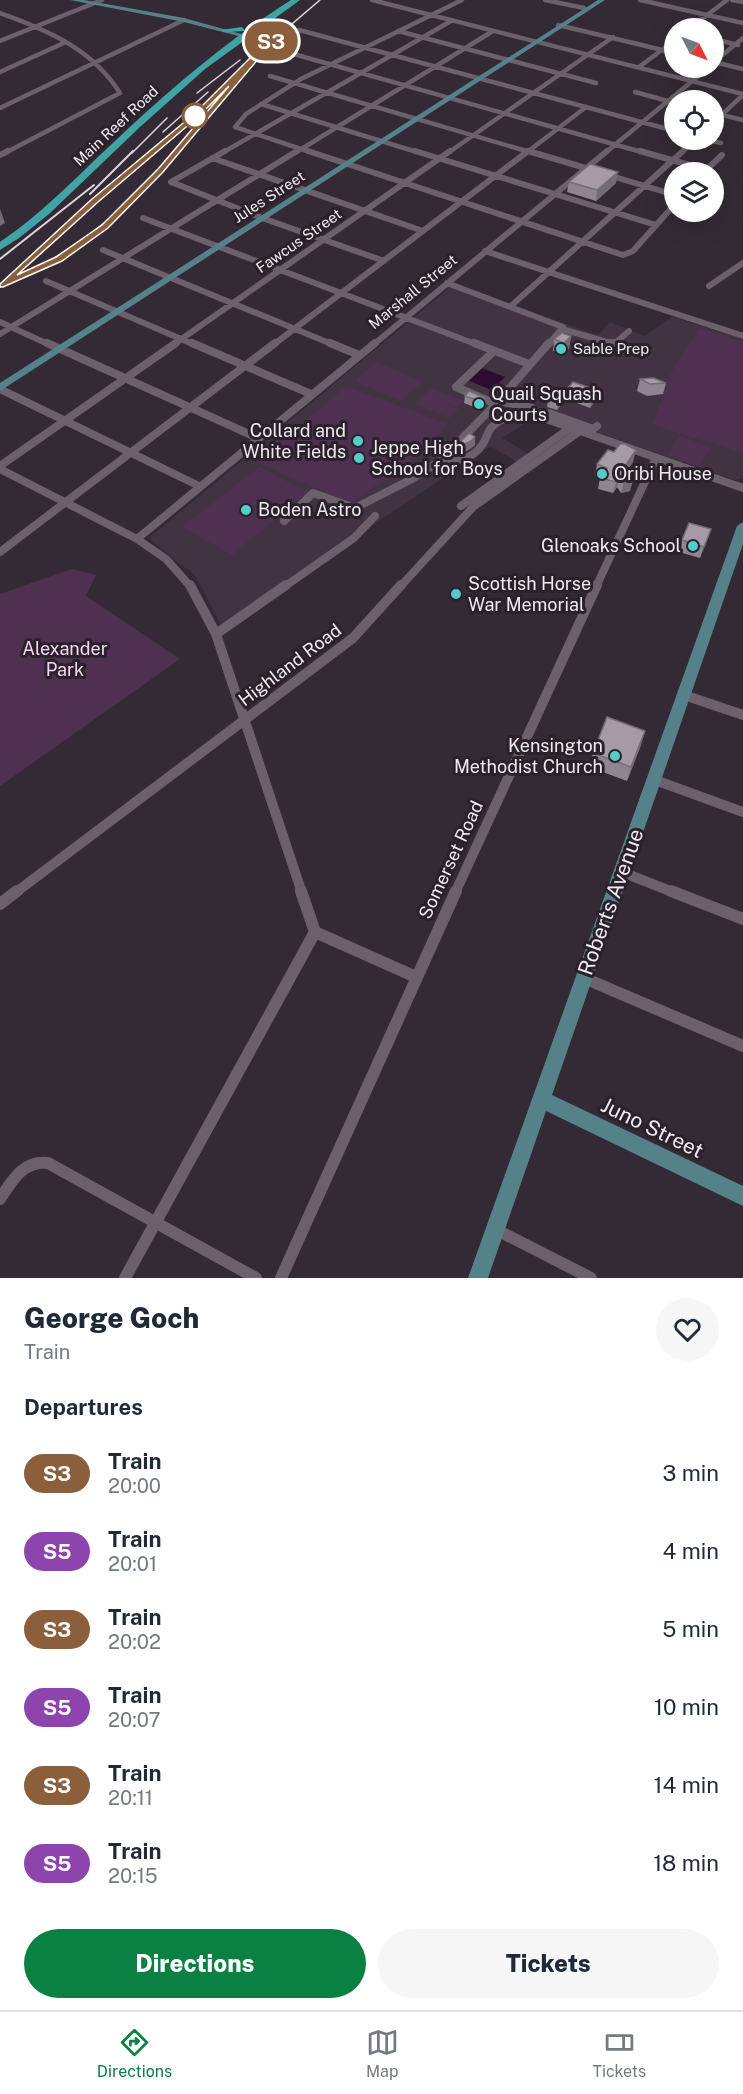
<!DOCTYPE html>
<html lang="en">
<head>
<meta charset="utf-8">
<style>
  :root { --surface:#fff; --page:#f6f6f7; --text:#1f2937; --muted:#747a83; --line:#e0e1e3; --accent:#0b8043 }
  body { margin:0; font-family:"Public Sans",sans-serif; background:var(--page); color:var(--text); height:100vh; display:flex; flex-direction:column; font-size:22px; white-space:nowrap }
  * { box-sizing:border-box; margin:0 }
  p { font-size:20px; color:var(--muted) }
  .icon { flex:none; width:33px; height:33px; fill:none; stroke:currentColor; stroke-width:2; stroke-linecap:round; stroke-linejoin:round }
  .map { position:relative; height:1278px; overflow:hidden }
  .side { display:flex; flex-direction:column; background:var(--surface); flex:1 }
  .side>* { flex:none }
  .badge { padding:0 12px; border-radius:20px; font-size:21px; line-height:39px }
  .needle { width:39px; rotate:132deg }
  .fabs { position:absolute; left:664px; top:18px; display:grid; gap:12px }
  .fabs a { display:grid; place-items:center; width:60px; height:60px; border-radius:50%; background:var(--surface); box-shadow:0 6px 24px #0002; font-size:30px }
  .map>.badge { position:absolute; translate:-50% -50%; box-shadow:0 0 0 3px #fff }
  h2 { padding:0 24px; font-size:22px; line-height:54px }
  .round { display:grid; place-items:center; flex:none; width:63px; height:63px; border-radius:32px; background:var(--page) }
  .head { display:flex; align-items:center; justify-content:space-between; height:102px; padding:0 24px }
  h1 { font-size:28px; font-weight:800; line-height:45px }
  .cta { display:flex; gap:12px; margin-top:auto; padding:12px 24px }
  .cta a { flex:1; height:69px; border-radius:36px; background:var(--accent); color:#fff; font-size:24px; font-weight:800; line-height:69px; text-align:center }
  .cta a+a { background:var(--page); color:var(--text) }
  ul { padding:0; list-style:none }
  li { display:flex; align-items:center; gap:18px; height:78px; padding:0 24px }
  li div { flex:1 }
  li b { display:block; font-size:22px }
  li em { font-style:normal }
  li .badge { min-width:66px; font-weight:700; text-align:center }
  .dock { display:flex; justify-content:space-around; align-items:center; height:84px; border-top:2px solid var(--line); background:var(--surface); font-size:16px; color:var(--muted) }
  .dock a { display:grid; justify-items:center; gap:3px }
  .dock .on { color:var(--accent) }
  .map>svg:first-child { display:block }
  .built { fill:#423343 }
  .green { fill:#4e3150 }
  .water { fill:#2d0c30 }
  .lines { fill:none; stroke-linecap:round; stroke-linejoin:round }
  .street-far4 { stroke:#6b606b; stroke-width:4.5 }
  .street-far3 { stroke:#6b606b; stroke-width:6 }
  .street-far2 { stroke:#6b606b; stroke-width:8 }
  .street-far1 { stroke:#6b606b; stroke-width:10 }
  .street { stroke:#6b606b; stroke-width:12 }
  .secondary { fill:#558288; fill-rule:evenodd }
  .primary { fill:#40a4a5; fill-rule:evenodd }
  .rail-far1 { stroke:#dbd5dc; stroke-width:1.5 }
  .rail { stroke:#dbd5dc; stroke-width:2 }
  .wall { fill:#8f8490 }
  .shaded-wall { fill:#746c75 }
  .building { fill:#a69aa7; stroke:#746c75; stroke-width:1.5 }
  .line { fill:#8b5e3c; stroke:#fff; stroke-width:1.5; fill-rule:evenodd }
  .stop-dot { fill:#fff; stroke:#8b5e3c; stroke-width:3 }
  .poi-dot { fill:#54cdc7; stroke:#2a212b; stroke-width:2 }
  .labels { text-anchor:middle; stroke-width:6; stroke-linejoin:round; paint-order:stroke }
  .far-street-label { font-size:15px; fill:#efe9f0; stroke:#2a212b }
  .far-poi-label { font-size:15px; fill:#efe9f0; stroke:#2a212b; text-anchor:start }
  .poi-label { font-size:18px; fill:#efe9f0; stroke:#2a212b; text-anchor:start }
  .park-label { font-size:18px; fill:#f7d3f9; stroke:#2a212b }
  .street-label { font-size:18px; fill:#efe9f0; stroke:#2a212b }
  .near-street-label { font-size:21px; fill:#efe9f0; stroke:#2a212b }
</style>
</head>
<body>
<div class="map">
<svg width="743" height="1278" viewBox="0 0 743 1278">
  <rect width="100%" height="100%" fill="#342a35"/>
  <path class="built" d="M453,285L598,335L610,322L645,336L672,317L743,339V474L740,479L735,480L541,413L502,438L529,454L518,462L490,446L222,627L196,577L149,538Z"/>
  <path class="green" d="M699,328L743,342V453L653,425L670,375Z
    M376,362L424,382L400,401L355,381Z
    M346,386L448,424L431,445L406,466L350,503L258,463Z
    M432,388L463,400L457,407L438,400L459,409L449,418L415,404Z
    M679,436L711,447L699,467L667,455Z
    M259,467L308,492L232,555L182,527Z
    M72,569L96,575L86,596L180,659L0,786V594Z"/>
  <path class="water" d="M482,368L505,377L492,390L469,381Z"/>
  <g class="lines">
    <path class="street-far4" d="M372,0L743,94
      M545,0L584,8
      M640,0L743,23
      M732,0L743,2
      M0,13C48,30 92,49 120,93L5,153
      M558,25L675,53
      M690,28L727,0
      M299,30L675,131
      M398,31L596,83
      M714,39L738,45
      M0,41L102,0
      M290,53L645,153
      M714,62L743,38
      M714,62L743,69
      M639,67L675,40
      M0,72L66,42
      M270,76L533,153
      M635,92L675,103
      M261,104L420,153
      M0,108L184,20
      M714,113L743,120
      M714,122L743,95
      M707,140L721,143
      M222,153L451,21
      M295,153L493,31
      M313,153L235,127L246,114L301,79L462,0
      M448,153L613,37
      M526,153L586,107
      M605,153L708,68
      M681,153L695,140"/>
    <path class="street-far3" d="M225,151L171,182L262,218L384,261
      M308,151L623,255L633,251L675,204
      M415,151L656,225
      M528,151L589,169
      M640,151L707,170
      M0,155L8,151
      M212,158L423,231
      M704,172L722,155
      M605,174L675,195
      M143,218L478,345
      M103,250L334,345
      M485,251L743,336
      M46,281L195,345
      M447,283L563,327L548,345
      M709,286L743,263
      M511,306L683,151
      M0,322L50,345
      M562,329L614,344L629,331
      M0,334L297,151
      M173,345L450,151
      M273,345L528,151
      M373,345L607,151"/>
    <path class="street-far2" d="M47,343L258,438
      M192,343L311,394
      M330,343L359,355
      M474,343L529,364
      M549,343L492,408L444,457C457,465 474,457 482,445C486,440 487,433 491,428C500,418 513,414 526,412L743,488
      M611,343H615
      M494,351L456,387L496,404
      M0,389L199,486
      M499,401L532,408
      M549,413L593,429L597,426
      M0,466L176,343
      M0,469L137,539L166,559L191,587
      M461,506L570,428
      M284,521L313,493L355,508L410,480L445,458
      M137,539L375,343
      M0,552L275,343
      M284,587L354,538L375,516
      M400,587L473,507L580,431
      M596,587L656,458"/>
    <path class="street-far1" d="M190,585L216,634L302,893
      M216,634L286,585
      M684,695L743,715
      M655,780L743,812
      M622,872L675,893
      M15,893L353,638L401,585
      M455,893L597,585"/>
    <path class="street" d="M301,891L315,932L416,977
      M671,891L743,919
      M0,904L17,891
      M584,978L743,1046
      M0,1199C12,1181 23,1160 48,1163L256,1278
      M495,1229L591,1278
      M125,1278L315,932
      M281,1278L456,891"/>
    <path class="secondary" d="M70,0H84L184,18L245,35L242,37L184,22Z
      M598,0H605L0,391V383Z
      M743,522V544L552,1095L743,1186V1206L546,1111L488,1278H468L737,526Z"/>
    <path class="primary" d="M291,0H300L205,69L140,127L49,214L19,238L0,250V242C42,214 76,177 113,143C169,90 226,41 291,0Z
      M242,27L245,31L225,32L221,30Z"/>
    <path class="rail-far1" d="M197,93L240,60
      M163,132L208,92
      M132,153L167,118
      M152,153L190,121L244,65L320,0
      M175,153L210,112"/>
    <path class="rail" d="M90,194L133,151
      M0,259L94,185
      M9,282C79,250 126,210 177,151
      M0,286L154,151"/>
  </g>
  <path class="wall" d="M675,66V68H693L685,74L674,72Z
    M569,182L616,183L596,201L567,192Z
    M571,336L569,348L562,354L553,351L554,339Z
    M640,379L666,383L663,394L647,396L637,391Z
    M568,388L596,390L594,402L590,408L566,399Z
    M564,394L563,402L557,410L547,407L548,400Z
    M465,396L486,398V406L482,410L464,403Z
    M459,443L475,445L471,448L463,453L459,451Z
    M614,452L633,462L627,470L630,491L621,493L617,487L613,493L598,489L600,478L595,476L597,464Z
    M711,529L700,558L679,552L682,540Z
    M641,745L627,781L589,767L593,753Z"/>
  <path class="shaded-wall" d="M687,68H693L685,74Z
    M618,172L616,183L596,201L597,190Z
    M0,209L5,223L0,226Z
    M571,336L569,348L562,354L564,343Z
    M596,390L594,402L590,408L592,396Z
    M564,394L563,402L557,410L558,402Z
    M486,398V406L482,410V402Z
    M475,437V445L471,448L463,453V445Z
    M636,450L633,462L622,478L625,466Z
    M620,476L617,487L613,493L616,482Z
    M633,480L630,491L621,493L624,481Z
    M645,731L641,745L627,781L631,767Z"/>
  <path class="building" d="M590,164L618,172L597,190L569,182Z
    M562,333L571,336L564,343L554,339Z
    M653,378L666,383L650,384L640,379Z
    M573,382L596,390L592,396L568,388Z
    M469,391L486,398L482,402L465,396Z
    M555,391L564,394L558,402L548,400Z
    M469,433L475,437L471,441L463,445L459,443Z
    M620,444H625L636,450L625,466L633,480L624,481L620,476L616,482L600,478L607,468L597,464L608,450L614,452Z
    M689,523L711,529L704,547L682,540Z
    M607,717L645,731L631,767L593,753Z"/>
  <path class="line" d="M270,38L275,39L163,172L108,228L62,261L3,287H0V284L92,199L194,114ZM229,86L158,169L102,225L56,257L17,275L98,202L199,116Z"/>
  <circle class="stop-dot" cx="195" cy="116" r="12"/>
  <g class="poi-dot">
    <circle cx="561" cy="349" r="6"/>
    <circle cx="479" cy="404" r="6"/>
    <circle cx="358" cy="441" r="6"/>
    <circle cx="359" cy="458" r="6"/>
    <circle cx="602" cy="474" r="6"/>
    <circle cx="246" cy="510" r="6"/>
    <circle cx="693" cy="546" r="6"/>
    <circle cx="456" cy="594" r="6"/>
    <circle cx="615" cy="756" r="6"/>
  </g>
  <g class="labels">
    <g class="far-street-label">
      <text transform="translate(116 126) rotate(-43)" y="5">Main Reef Road</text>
      <text transform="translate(269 197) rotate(-33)" y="5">Jules Street</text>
      <text transform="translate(299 241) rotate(-35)" y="5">Fawcus Street</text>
      <text transform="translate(413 292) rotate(-39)" y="5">Marshall Street</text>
    </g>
    <g class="far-poi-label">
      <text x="573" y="354">Sable Prep</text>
    </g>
    <g class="poi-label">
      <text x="491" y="400">Quail Squash<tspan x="491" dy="21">Courts</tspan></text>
      <text x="346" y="437" text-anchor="end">Collard and<tspan x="346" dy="21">White Fields</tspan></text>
      <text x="371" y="454">Jeppe High<tspan x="371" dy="21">School for Boys</tspan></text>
      <text x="614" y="480">Oribi House</text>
      <text x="258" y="516">Boden Astro</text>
      <text x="681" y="552" text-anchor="end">Glenoaks School</text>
      <text x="468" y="590">Scottish Horse<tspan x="468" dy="21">War Memorial</tspan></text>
      <text x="603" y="752" text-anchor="end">Kensington<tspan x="603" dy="21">Methodist Church</tspan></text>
    </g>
    <g class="park-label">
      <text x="65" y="655">Alexander<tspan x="65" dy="21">Park</tspan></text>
    </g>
    <g class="street-label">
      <text transform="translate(290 665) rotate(-37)" y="6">Highland Road</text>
      <text transform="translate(451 860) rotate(-65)" y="6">Somerset Road</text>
    </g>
    <g class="near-street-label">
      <text transform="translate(611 902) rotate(-70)" y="7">Roberts Avenue</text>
      <text transform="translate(652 1128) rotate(26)" y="7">Juno Street</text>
    </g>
  </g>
</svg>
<div class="fabs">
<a><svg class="needle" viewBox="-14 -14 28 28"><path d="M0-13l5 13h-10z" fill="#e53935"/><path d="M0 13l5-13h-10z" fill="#747a83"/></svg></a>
<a><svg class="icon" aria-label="locate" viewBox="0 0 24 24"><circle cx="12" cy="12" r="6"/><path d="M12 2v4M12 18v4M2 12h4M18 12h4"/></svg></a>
<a><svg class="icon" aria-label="layers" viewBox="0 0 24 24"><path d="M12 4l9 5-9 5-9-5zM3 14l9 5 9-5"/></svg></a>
</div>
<b class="badge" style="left:271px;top:41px;background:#8b5e3c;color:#fff">S3</b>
</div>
<section class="side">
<div class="head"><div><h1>George Goch</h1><p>Train</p></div><a class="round"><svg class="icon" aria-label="heart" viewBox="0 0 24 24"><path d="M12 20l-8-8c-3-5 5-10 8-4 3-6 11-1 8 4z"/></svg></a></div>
<h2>Departures</h2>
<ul>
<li><span class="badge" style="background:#8b5e3c;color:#fff">S3</span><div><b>Train</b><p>20:00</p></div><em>3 min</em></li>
<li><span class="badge" style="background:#8e44ad;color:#fff">S5</span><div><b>Train</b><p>20:01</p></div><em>4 min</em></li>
<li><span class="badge" style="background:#8b5e3c;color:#fff">S3</span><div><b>Train</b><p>20:02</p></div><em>5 min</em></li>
<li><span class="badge" style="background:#8e44ad;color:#fff">S5</span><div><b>Train</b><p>20:07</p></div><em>10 min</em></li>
<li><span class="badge" style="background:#8b5e3c;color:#fff">S3</span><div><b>Train</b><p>20:11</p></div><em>14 min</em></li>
<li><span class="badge" style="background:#8e44ad;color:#fff">S5</span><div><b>Train</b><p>20:15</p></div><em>18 min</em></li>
</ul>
<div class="cta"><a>Directions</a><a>Tickets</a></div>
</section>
<nav class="dock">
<a class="on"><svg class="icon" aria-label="directions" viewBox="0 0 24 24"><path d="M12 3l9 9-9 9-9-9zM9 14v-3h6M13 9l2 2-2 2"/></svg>Directions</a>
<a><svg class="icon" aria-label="map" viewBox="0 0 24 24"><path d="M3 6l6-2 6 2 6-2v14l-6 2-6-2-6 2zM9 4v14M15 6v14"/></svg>Map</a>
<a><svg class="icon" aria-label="tickets" viewBox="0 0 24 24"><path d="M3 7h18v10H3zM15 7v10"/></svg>Tickets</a>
</nav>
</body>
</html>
